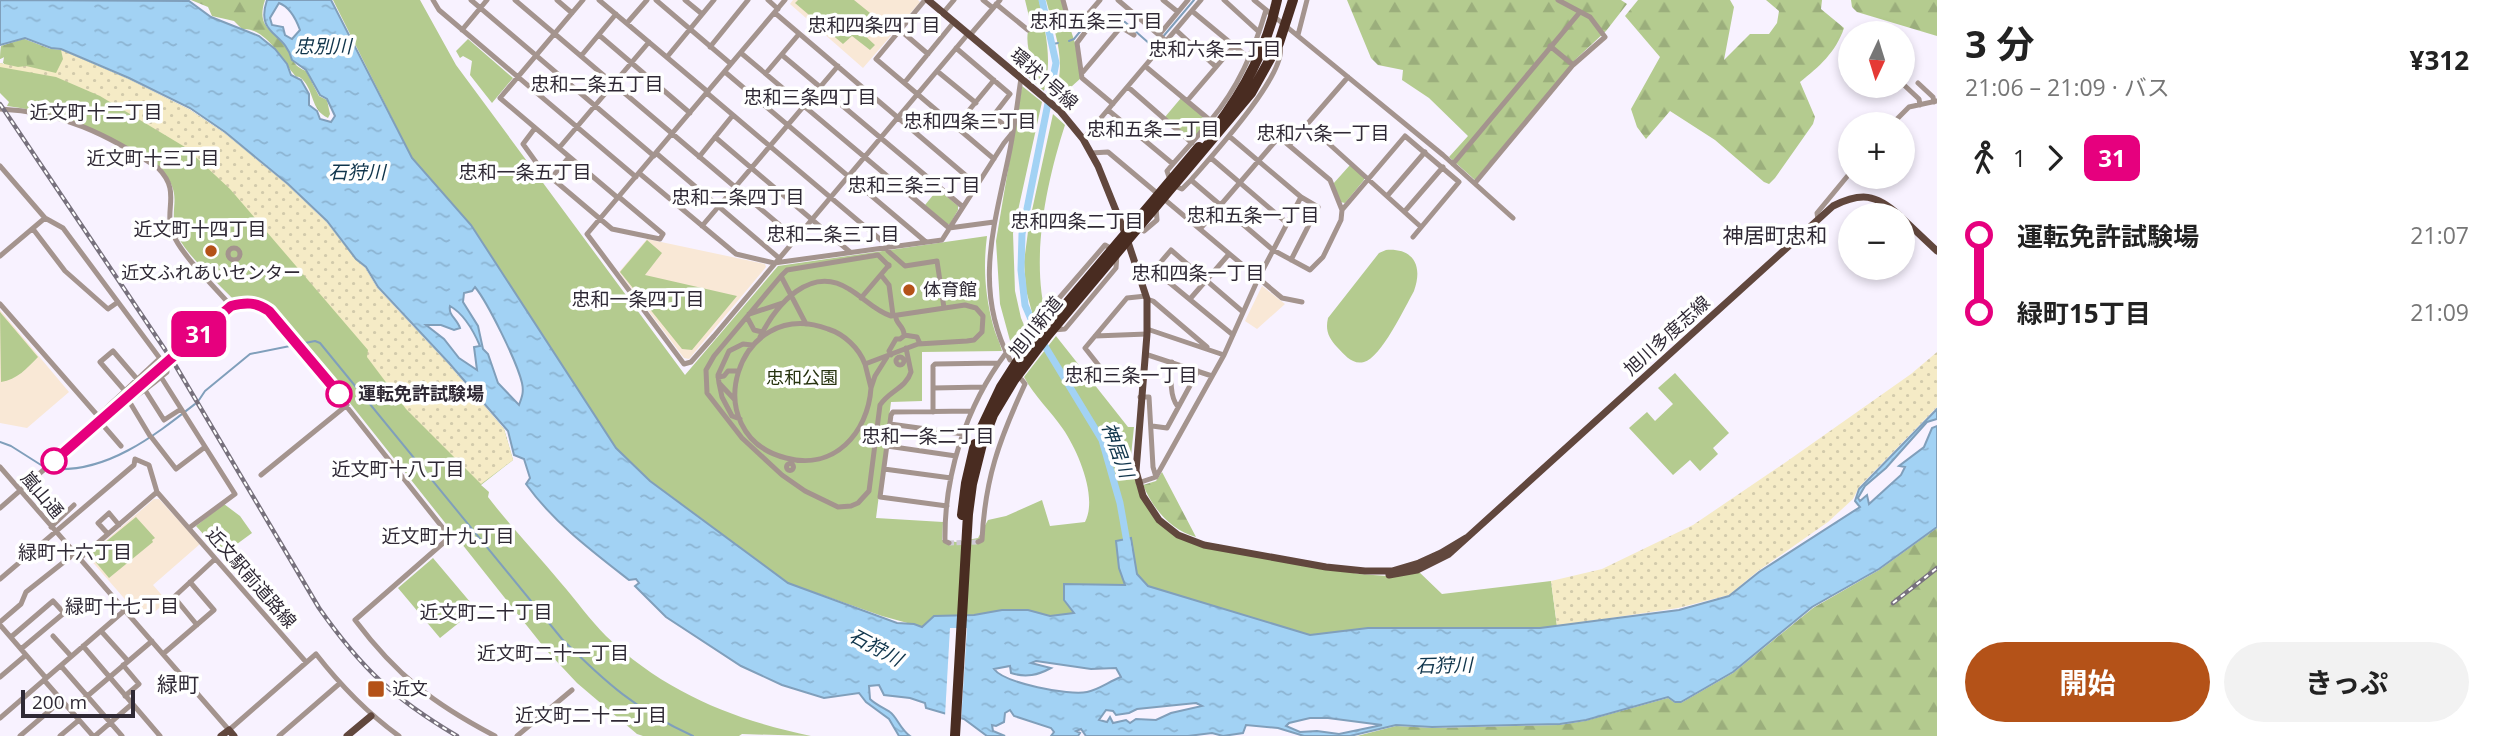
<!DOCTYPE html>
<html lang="ja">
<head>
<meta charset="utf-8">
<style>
  :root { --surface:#fff; --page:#f2f2f2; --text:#222; --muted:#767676; --accent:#b45218 }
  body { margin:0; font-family:"Open Sans","Noto Sans JP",sans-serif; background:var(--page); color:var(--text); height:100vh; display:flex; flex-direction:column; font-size:26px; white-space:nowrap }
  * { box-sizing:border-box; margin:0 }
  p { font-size:23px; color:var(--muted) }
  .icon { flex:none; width:38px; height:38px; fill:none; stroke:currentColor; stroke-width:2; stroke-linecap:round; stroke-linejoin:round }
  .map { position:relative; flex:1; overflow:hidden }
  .details { display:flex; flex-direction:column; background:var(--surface); width:560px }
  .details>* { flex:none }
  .badge { padding:0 14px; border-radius:10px; font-size:24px; line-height:46px }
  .needle { width:46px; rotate:184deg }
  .buttons { position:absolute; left:1838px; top:21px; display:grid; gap:14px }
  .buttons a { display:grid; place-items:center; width:77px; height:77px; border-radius:50%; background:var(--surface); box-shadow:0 4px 10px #0003; font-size:35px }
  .scale { position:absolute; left:21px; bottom:18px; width:114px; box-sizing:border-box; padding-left:7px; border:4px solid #2f2935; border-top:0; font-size:19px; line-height:24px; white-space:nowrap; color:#2f2935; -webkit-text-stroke:5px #fff; paint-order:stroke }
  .map>.badge { position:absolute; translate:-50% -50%; box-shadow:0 0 0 4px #fff }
  .legs { display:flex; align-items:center; gap:10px; height:77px; padding:0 28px; font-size:23px }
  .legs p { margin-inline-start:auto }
  .overview { display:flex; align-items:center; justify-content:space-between; height:119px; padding:0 28px }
  h1 { font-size:38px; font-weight:700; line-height:52px }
  .primary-button { display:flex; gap:14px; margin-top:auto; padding:14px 28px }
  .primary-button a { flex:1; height:80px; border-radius:42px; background:var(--accent); color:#fff; font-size:28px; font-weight:700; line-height:80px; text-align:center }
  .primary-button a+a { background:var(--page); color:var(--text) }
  ul { padding:0 28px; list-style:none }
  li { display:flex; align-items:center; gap:24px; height:77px; font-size:26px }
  li i { display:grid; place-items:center; width:10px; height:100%; margin:0 9px; background:currentColor }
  li i::after { content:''; width:18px; height:18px; margin:-9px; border:5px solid; border-radius:50%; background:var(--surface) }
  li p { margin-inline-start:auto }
  li:first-child i { background:linear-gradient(#0000 50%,currentColor 0) }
  li:last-child i { background:linear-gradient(currentColor 50%,#0000 0) }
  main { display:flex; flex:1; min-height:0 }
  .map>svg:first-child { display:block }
  .education { fill:#f9e8d6 }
  .green { fill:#b4cb8f }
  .forest { fill:url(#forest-firs) }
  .sand { fill:url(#sand-dots) }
  .water { fill:url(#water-ripples); stroke:#809fbb; stroke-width:2; fill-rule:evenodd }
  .pier { fill:#f8f2ff }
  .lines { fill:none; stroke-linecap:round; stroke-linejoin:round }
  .stream { stroke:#809fbb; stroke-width:2 }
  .river { stroke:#a2d2f4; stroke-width:7 }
  .minor-tunnel { stroke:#d0cad7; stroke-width:5; stroke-dasharray:5 2.5; stroke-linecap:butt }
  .minor { stroke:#a4948e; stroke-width:5 }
  .major { stroke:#61473d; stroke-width:7 }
  .highway { stroke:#492c21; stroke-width:10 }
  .rail-casing { stroke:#77717d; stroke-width:4.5 }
  .rail { stroke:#fff; stroke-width:2; stroke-dasharray:5; stroke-linecap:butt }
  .line-1-casing { stroke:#fff; stroke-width:16 }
  .line-1 { stroke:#e6007e; stroke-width:10 }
  .poi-dot { fill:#b45218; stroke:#fff; stroke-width:2.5 }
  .stop-1-dot { fill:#fff; stroke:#e6007e; stroke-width:3.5 }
  .labels { text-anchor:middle; stroke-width:7; stroke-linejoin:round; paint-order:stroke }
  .street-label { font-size:18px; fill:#2f2935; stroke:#fff }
  .poi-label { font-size:18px; fill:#2f2935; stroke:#fff; text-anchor:start }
  .park-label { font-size:18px; fill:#27330f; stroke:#fff }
  .stop-label { font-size:18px; font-weight:bold; fill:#2f2935; stroke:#fff; text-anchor:start }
  .neighbourhood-label { font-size:19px; fill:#2f2935; stroke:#fff }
  .water-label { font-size:19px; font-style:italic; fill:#0f344b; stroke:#fff }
  .quarter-label { font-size:21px; fill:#2f2935; stroke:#fff }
</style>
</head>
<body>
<main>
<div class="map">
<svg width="1937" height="736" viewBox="0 0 1937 736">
  <defs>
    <pattern id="forest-firs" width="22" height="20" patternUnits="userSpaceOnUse" patternTransform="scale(1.75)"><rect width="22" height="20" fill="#b4cb8f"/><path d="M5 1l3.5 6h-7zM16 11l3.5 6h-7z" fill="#9bae7c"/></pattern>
    <pattern id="sand-dots" width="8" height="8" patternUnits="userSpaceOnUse" patternTransform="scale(1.75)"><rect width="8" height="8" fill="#f5ebc6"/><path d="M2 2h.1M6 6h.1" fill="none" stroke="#d2caab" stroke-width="1.8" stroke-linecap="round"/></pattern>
    <pattern id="water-ripples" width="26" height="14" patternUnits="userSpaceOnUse" patternTransform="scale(1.75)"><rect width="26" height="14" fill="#a2d2f4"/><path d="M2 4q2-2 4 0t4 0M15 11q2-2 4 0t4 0" fill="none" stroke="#8cb4d2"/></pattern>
  </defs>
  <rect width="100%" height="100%" fill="#f8f2ff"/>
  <path class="education" d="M793,0H918L920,2L863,68L790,4Z
    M647,239L765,264L766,267L689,359L684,358L619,272Z
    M1262,286L1285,304L1257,329L1245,321Z
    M0,310L69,392L27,428L0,423Z
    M154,499H159L200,544L153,585L167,601L150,616L135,601L130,605L89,558V555Z"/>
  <path class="green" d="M333,0H420L456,65L685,375L778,266L987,236C983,267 985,294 993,325C995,334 1000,342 1002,351L922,352V401L891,402L876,518L943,522L942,540L956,542L978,538L988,520L1006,516L1042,500L1050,526L1085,522C1098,497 1078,451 1063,429C1051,411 1034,396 1024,377L1056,336L1128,427H1134L1131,456L1138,483L1159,520L1192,541L1359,574L1387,576L1417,570L1442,594L1551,581L1557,626L1540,628H1368L1310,635L1148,586L1137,574L1130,539L1116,541L1119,568L1126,585L1065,584L1074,613L1050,616L1028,610H1002L974,615L934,616L922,627L882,616L788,583L650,481L616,448L471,225L412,158Z
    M798,0H854L875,17L862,33L875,45L870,50L852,36L843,44L795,3Z
    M1025,0H1039C1045,31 1053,59 1044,91L1026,75C1034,55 1025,48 1028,31L1032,29Z
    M1046,0H1061L1075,43L1081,78L1071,87L1068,110L1054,98C1067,61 1056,37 1046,0Z
    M24,39L50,49L61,50L128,79L190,110L224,133L286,184L326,222L355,259L365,268L377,288L448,364L504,429L513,460L481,485L489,492L488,497C511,527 537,554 561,583C576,600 590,620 606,636C664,692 734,720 811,736L742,734L739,736H643L637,734L577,683L547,651L272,305L251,299L234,300C219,284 184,253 177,234C167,206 186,197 160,168C106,132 72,115 7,106L9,102L0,93V63L4,64V57L0,59L1,46Z
    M468,39L513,78L492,103L470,75L472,61L463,56L460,58L456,51Z
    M1022,86L1042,102L1013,233L1015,291L1021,318L1030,339L1015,359L1000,304L996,241Z
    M1181,98L1208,121L1192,140L1165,117Z
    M1053,114L1065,125C1046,184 1030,260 1047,320L1037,331L1026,290L1024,262L1029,224Z
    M1350,165L1364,177V180L1345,203L1340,202L1333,184Z
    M938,189L958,206V210L950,224H947L925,205Z
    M647,240L662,253L645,275L737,296L692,350L682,349L620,272Z
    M1386,250C1414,248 1423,266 1414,291C1405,307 1381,358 1364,362C1352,365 1345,355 1337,347C1329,338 1325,331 1328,318L1379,253Z
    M0,312L38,357C27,368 17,380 1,382Z
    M1675,373L1729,433L1713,448L1718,454L1700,471L1690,460L1673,475L1629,428L1647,412L1655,421L1673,404L1658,388Z
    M224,504L240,516L252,533L222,555L196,526Z
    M136,517L155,538L152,540L153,542L109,578L93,559L92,553Z
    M433,558L476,609L440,638L398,588Z"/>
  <path class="forest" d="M191,0H265C256,27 272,29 286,46C295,57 289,64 306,71L319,96L327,100L330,114L328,118C310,109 315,92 302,79C296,74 298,80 293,73C281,58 265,27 242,29L234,21L212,16L208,7Z
    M1347,0H1621L1627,4L1606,31L1576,59L1475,180L1449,157L1468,136L1429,98L1402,80L1403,70L1378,65L1371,58Z
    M1638,0H1730L1734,7L1724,60L1750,34H1769L1777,23L1779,11L1766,0H1822L1821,9L1844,28C1836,52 1819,67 1800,82L1815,117L1813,124L1775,178L1769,184L1764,182L1715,140L1670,111L1646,139L1637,127L1631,109L1660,57L1625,16Z
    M1851,0H1937V36L1857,12L1852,7Z
    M24,39L50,49L60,50L61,60L56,71L27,65L26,53L21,56L18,66L3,63L4,57L0,59L1,46Z
    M1162,472L1196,537C1171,530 1153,509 1143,485L1156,481Z
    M1937,528V736H1357L1396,726L1433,728L1559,725L1585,721L1668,698L1675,703H1681L1733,673L1813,608L1879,570Z"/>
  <path class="sand" d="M61,50L128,79L190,110L224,133L286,184L326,222L355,259L365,268L377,288L448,364L504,429L513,460L481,484L406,409L367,357L368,350L230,189L185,147L100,96L56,77L0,67V63L18,67L26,66L56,73L63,59Z
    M1937,352V407L1859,487L1853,499L1828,522L1758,571L1729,595L1678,608L1557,626L1551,581L1602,569L1693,525L1786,462L1911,374Z"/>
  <path class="water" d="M0,0L189,1L211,17L259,36L275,49L287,64L291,75L301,80L309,94V105L317,111L320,119L331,122L335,116L327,99L320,95L306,70L292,60C285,31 255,36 267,0H331L412,158L471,225L616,448L650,481L788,583L897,623L914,624L922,627L934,616L974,615L1002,610H1028L1050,616L1074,613L1064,600V584L1125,585L1119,568L1116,541L1131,538L1137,574L1148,586L1310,635L1368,628H1540L1679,610L1729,596L1759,572L1860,507L1855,501L1859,489L1937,409V419L1927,422L1886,468L1865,486L1858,498L1860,501L1867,495L1869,504L1901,475L1905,467L1899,466L1924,447L1932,428L1937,426V527L1879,569L1812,607L1733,672L1681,702H1675L1668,697L1586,720L1560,724L1432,727L1396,725L1350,736H1304L1278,728L1246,725L1243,733L1223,736L1212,733L1188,736H1086L1081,729L1076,731L1080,733L1078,736H1051L1054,732L1051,728L1014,716L1010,710L1005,713L1004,722L996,726L992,725L993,731L1005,736H987L964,719L926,708L925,703L910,698L884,695L879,685L869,686L870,699C876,705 886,709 890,712C897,717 900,729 910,736H899L889,719L866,702L859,693L824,698L782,685L741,666L666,617L635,586L639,583L636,579L629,580C593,552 553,522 526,484L530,478L524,459L514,455L508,431L449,363L378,287L366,267L356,259L327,221L288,184L225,132L190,108L129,78L61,49L51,48L25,38L0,45ZM279,3C290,7 296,19 300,30L292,39L285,35L283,27L272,25L270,18ZM475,287C488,303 517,362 522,383C524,392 522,397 519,405L498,383L488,354L483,349L478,326L463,302L464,293L472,291ZM450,306C464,314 474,332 480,346L474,347L477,370L459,358L444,339L426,325H441L454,330L460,328C457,319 448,315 450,306ZM1036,661L1091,669L1116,668L1121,677C1110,681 1098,690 1087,692C1069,696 1004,683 994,669L1010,666L1011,673C1026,678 1038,675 1051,668L1031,663ZM1196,703L1202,706L1171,713L1156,720L1136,719L1130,723L1126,720L1113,723L1110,717L1107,722L1099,720L1106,710L1113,711L1116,715L1129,713L1137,709ZM1310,718H1328L1382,725L1339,734L1317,731L1300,732L1286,726L1289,723Z"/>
  <path class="pier" d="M950,628H967L961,721L945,716Z"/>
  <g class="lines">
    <path class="stream" d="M1069,41L1074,39L1091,18L1095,17L1125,22L1151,45H1156L1194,0
      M1053,44L1058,43
      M300,344L315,341L320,343L562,639C605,682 636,710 693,736
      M199,400L205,391L250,354L295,345
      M0,442L11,446L41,465
      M52,469C107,473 154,436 195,404"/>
    <path class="river" d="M1042,0L1056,63L1022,234L1021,270L1025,305L1037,333L1102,440L1120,503L1128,548"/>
    <path class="minor-tunnel" d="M949,543L978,542"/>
    <path class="minor" d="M433,0L439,10L636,177
      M471,0L654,156
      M515,0L795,238
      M557,0L572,13
      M583,0L500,98L618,198
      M599,0L708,92
      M656,0L731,64
      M685,0L702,14
      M768,0L778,9
      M785,0L587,234L684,364L691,362L714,336L968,34
      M925,0L876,59L994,159
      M983,0L993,8
      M1063,0L1070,26L1073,28H1076L1100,0
      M1118,0L1166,41
      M1163,0L1178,12
      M1224,0L1259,32
      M1254,0L1443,155L1513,218
      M996,4L1028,30
      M1192,11L1250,59
      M775,13L977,185
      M943,13L954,0
      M1085,17L1092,23L1121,27L1134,35
      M627,23L647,0
      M1092,23L1077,43L1082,78L1113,104
      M462,30L487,0
      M900,30L928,54
      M1176,30L1216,67
      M599,35L690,113
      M970,35L1000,0
      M1159,35L1188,0
      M1298,35L1307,0
      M1550,46L1573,65
      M710,47L748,0
      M741,53L949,228L994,222
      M782,55L963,207
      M581,56L616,14
      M667,57L714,0
      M1145,66L1211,121
      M937,71L976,103
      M725,72L926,242
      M1083,72L1121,27
      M766,73L799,34
      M905,82L954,22
      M1918,83L1933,97L1934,102
      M1904,85L1919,99L1920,105
      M1128,87L1192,143
      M707,93L888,246
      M1187,101L1234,46
      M0,109C60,111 109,135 158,168C182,192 163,209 173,234C182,256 215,287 231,306
      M1108,110L1173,164
      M1307,124L1421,227
      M1892,124L1909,107L1937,101
      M956,126L994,80
      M535,128L523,144L541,169L612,229L660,239L663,234L619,197
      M1405,136L1459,182L1413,237
      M715,137L850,252
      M1083,139L1201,0
      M1289,145L1348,77
      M559,148L649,42
      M656,153L779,258
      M1091,153L1108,152L1282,298L1302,302
      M699,157L733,115
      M1211,158L1287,223
      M1453,164L1580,12
      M0,166L45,218L63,228L167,368V372C154,383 141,393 127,402C111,413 97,428 79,440L89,424L159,359
      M639,173L736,254L774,263L942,240L1004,143L1013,132L993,116L1010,94L956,48
      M552,177L569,157
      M1170,180L1167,171C1181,154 1197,138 1210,121C1238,88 1254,51 1266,10
      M1191,180L1273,250L1310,270L1323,257L1341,220L1342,210L1330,180L1279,137L1200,229
      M1475,183L1573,65L1605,37L1590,17L1558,0
      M1175,186L1182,189L1191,180C1211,157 1288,73 1280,46
      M1388,195L1425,152
      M1342,210L1405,136
      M1405,211L1443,167
      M1818,220L1817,213L1850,173
      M702,226L838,66
      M1140,227L1144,231L1157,220L1156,207
      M33,229L65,271L108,309L118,302
      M228 254a6 6 0 1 1 12 0a6 6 0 1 1-12 0Z
      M888,251L905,266L937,261L944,308
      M0,256L45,218
      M1291,260L1318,207L1301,197
      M1154,270L1233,335
      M881,275L889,285L893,315
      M781,276L714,356L706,370L707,393L742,438L782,475L805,491L838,507L851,506L858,503L869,491L880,405C889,391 906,388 911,372L906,348
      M1143,283L1171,250L1243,312
      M861,298L889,265
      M1147,299L1153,301L1207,347
      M1190,299L1229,254
      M0,304L98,416
      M749,314L783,303
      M747,317L754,330L762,332
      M1050,319L1054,304L1105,245L1112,249
      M806,324L781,276L787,270L878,255L889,266
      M1147,329L1224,355
      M1053,330L1065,329L1116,268L1117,254
      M904,335L917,337L920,344
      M1095,336L1147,334
      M760,337C776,305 810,264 849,289C863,297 875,311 891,316L965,305L976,308L983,316L982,332L974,340L967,341L918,344L865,364L871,388L875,376L887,357
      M1145,354L1212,376
      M891,355L889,351L896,339H900L904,336C905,327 897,325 896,318
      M173,356C185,346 196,336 208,326C234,304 250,290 278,320L450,537L355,620C397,676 434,704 495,736
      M896 361a4 4 0 1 1 8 0a4 4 0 1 1-8 0Z
      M1010,360C974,291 993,230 1008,159C1014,132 1017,105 1021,78
      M1172,362C1171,376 1169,396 1178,407
      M865,364C859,348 844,334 828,329C736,295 695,435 786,458C834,471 868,433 871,388
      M1100,367L1085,348L1127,298L1146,296
      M161,377L235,494L189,528
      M718,377L724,376L728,371H738
      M719,383L722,397L732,416L740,419
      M933,388L984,387
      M145,390L164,420L181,409
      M125,391L100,362L113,351L137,379
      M1140,397H1149L1153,467L1156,477
      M735,400L719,383L718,375L729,351L743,344L752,345
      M129,401L150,436
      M933,412V366L935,364L998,363
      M102,424L121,446
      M890,424L963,434
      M1152,426L1167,428L1198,371
      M92,428L163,365
      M152,438L176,469L205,447
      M887,446L956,456
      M786.5 467a3.5 3.5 0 1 1 7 0a3.5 3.5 0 1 1-7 0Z
      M0,467L229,730L316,654C341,686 366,712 399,736
      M884,469L951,478
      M261,475L347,405
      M1138,483L1156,477L1224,355L1258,279L1301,197L1229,136
      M947,506L880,497L891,415L893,412L972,411
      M0,508L79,439
      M51,527L74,505
      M108,534L98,523L109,513L119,525
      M978,542L982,540C985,479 999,440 1025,384L1022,380
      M949,543L945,541C944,475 966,406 1006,353
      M79,559L157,492
      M0,579L134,465L135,459L149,465L157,492L306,662
      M0,622L21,604L26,592L74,554
      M0,625L46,678
      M197,625L174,597L215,559
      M101,631L128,661
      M53,636L71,656
      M11,637L53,601L64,613L21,649
      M83,646L160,736
      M163,654L214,610L190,582
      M123,665L139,684L125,696
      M61,666L122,736
      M0,677L26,655
      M44,680L93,736
      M71,710L152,641
      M0,718L125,610
      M20,736L62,700
      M60,736L79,720
      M95,736L132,704
      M279,736L339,684
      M517,736L572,690"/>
    <path class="major" d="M928,0L1060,111L1083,139L1098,166L1125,233L1147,299V334L1136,471L1143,496L1159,520L1178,535L1204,545L1326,567L1365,571H1392L1419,563L1441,553L1466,538
      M1902,218L1937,251
      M1389,575L1417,570L1449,554L1833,206C1861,192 1876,194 1899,215
      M221,736L229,730L234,736
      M347,736L371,716"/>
    <path class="highway" d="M1214,130C1244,91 1267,49 1277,0
      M982,427L1001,387L1017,362L1199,147
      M962,515L966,483L975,444
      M955,736L968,514L972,484L982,444L993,415L1014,380L1048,335L1251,93L1279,43L1293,0"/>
    <g class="rail-casing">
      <path id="rail" d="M0,104L174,363L319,608C362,669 393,698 457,736
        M1893,603L1937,568"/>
    </g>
    <use href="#rail" class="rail"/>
  </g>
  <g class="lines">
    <g class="line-1-casing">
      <path id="line-1" d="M54,461L231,306C246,302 256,302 269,311L339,394"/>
    </g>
    <use href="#line-1" class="line-1"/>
  </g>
  <g class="poi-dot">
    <circle cx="211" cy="251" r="7"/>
    <circle cx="909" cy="290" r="7"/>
    <rect x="367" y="680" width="18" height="18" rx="3.5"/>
  </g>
  <g class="stop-1-dot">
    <circle cx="339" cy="394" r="12"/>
    <circle cx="54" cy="461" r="12"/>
  </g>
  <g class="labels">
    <g class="street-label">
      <text transform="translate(1044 79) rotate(41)" y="6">環状1号線</text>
      <text transform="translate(1036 327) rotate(-51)" y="6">旭川新道</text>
      <text transform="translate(1667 336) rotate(-42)" y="6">旭川多度志線</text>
      <text transform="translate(42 495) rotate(50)" y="6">嵐山通</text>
      <text transform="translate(251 578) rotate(49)" y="6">近文駅前道路線</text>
    </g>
    <g class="poi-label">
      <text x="211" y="279" text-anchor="middle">近文ふれあいセンター</text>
      <text x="923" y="296">体育館</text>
      <text x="392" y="695">近文</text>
    </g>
    <g class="park-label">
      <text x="802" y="384">忠和公園</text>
    </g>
    <g class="stop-label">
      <text x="358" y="400">運転免許試験場</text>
    </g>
    <g class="neighbourhood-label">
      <text x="1096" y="28">忠和五条三丁目</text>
      <text x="874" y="32">忠和四条四丁目</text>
      <text x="1215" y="56">忠和六条二丁目</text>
      <text x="597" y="91">忠和二条五丁目</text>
      <text x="810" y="104">忠和三条四丁目</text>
      <text x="96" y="119">近文町十二丁目</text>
      <text x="970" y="128">忠和四条三丁目</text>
      <text x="1153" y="136">忠和五条二丁目</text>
      <text x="1323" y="140">忠和六条一丁目</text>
      <text x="153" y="165">近文町十三丁目</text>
      <text x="525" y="179">忠和一条五丁目</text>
      <text x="914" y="192">忠和三条三丁目</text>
      <text x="738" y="204">忠和二条四丁目</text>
      <text x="1253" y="222">忠和五条一丁目</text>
      <text x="1077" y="228">忠和四条二丁目</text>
      <text x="200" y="236">近文町十四丁目</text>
      <text x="833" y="241">忠和二条三丁目</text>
      <text x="1198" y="280">忠和四条一丁目</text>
      <text x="638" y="306">忠和一条四丁目</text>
      <text x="1131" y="382">忠和三条一丁目</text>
      <text x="928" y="443">忠和一条二丁目</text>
      <text x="398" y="476">近文町十八丁目</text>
      <text x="448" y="543">近文町十九丁目</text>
      <text x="75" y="559">緑町十六丁目</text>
      <text x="122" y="613">緑町十七丁目</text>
      <text x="486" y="619">近文町二十丁目</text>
      <text x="553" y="660">近文町二十一丁目</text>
      <text x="591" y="722">近文町二十二丁目</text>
    </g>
    <g class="water-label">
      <text x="323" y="53">忠別川</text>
      <text x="357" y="179">石狩川</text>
      <text transform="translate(1118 450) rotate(70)" y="7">神居川</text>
      <text transform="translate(876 647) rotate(28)" y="7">石狩川</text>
      <text transform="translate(1444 665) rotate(-1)" y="7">石狩川</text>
    </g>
    <g class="quarter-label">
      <text x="1775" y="243">神居町忠和</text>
      <text x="178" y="692">緑町</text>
    </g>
  </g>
</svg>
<div class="buttons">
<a><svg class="needle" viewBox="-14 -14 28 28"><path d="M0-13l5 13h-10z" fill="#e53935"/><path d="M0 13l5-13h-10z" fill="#767676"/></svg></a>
<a>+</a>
<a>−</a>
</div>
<div class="scale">200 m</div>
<b class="badge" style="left:199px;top:334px;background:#e6007e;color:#fff">31</b>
</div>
<section class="details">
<div class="overview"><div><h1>3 分</h1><p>21:06 – 21:09 · バス</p></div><b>¥312</b></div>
<div class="legs"><svg class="icon" aria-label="walk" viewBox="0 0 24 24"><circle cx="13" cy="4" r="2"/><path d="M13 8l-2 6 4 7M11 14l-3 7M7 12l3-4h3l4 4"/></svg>1<svg class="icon" aria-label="forward" viewBox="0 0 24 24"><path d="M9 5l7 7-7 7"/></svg><b class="badge" style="background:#e6007e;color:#fff">31</b></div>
<ul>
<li><i style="color:#e6007e"></i><b>運転免許試験場</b><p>21:07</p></li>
<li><i style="color:#e6007e"></i><b>緑町15丁目</b><p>21:09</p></li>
</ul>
<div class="primary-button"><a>開始</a><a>きっぷ</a></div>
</section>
</main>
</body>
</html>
